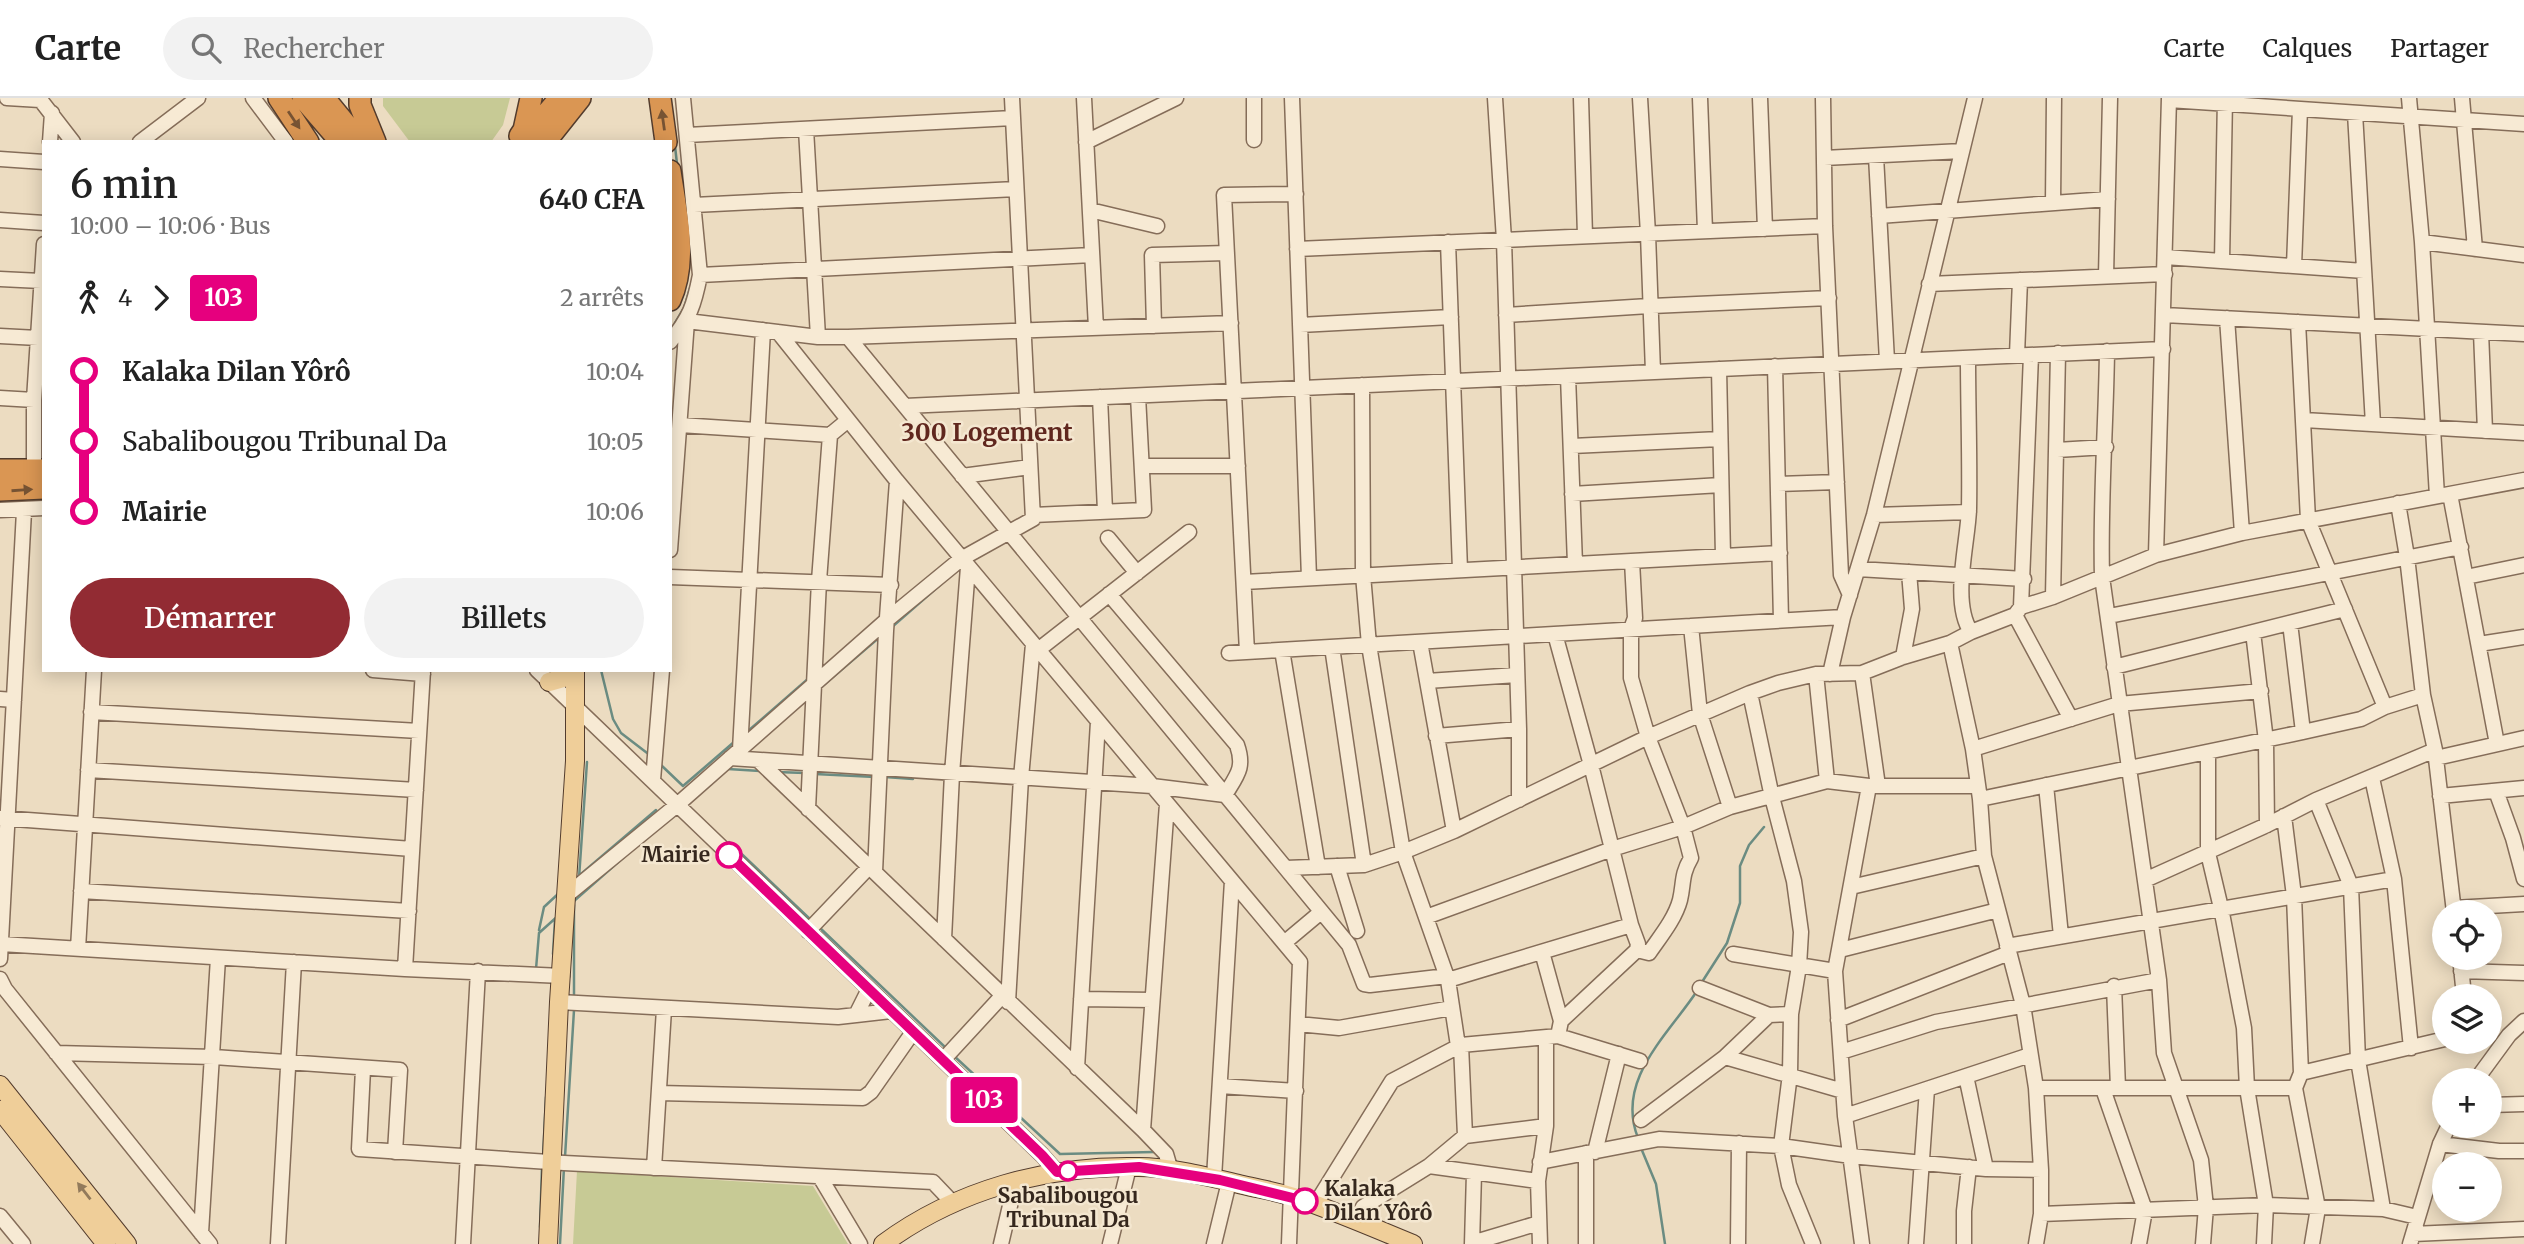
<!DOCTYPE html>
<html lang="fr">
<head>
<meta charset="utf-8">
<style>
  :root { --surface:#fff; --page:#f2f2f2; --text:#222; --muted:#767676; --line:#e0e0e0; --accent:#922b33 }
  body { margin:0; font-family:Merriweather,serif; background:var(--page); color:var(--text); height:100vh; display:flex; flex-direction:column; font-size:26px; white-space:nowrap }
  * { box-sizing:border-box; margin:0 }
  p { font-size:23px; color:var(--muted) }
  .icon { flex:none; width:38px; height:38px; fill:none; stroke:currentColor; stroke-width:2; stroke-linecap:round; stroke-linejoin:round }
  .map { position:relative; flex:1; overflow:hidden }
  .details { position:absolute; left:42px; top:42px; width:630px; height:532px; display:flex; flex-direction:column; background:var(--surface); border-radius:0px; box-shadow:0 4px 18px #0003 }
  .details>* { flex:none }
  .badge { padding:0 14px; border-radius:5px; font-size:24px; line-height:46px }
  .buttons { position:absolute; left:2432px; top:802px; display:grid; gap:14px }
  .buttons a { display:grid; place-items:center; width:70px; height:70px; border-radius:50%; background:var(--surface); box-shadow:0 4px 18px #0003; font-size:35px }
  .map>.badge { position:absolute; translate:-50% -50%; box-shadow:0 0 0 4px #fff }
  .legs { display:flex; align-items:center; gap:10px; height:77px; padding:0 28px; font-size:23px }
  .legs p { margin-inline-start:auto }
  .summary { display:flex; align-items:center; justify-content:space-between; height:119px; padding:0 28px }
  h1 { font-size:38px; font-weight:600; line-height:52px }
  .button { display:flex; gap:14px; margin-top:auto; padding:14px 28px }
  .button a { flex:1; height:80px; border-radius:42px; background:var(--accent); color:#fff; font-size:28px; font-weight:600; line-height:80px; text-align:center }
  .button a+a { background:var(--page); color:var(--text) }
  ul { padding:0 28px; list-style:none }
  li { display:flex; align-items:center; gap:24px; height:70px; font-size:26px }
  li i { display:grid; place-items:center; width:10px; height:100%; margin:0 9px; background:currentColor }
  li i::after { content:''; width:18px; height:18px; margin:-9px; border:5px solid; border-radius:50%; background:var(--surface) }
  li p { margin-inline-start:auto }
  li:first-child i { background:linear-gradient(#0000 50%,currentColor 0) }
  li:last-child i { background:linear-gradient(currentColor 50%,#0000 0) }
  header { display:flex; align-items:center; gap:42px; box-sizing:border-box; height:98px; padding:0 35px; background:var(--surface); border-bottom:2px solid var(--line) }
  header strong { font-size:33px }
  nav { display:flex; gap:38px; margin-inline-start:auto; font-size:24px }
  .search { width:490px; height:63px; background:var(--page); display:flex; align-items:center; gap:18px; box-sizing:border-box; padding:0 24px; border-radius:38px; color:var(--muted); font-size:26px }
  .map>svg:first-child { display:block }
  .green { fill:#c7ca95 }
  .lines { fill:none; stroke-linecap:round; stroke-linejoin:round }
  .stream { stroke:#6b8c82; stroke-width:2.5 }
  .minor-casing { stroke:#856d59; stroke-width:17 }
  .major-casing { stroke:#533c2d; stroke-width:20 }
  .highway-casing { stroke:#533c2d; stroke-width:24 }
  .minor { stroke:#f7ead4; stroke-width:14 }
  .major { stroke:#efce99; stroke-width:18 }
  .highway { stroke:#da9653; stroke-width:21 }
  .oneway { fill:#775333 }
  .oneway2 { fill:#927a5b }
  .line-1-casing { stroke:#fff; stroke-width:16 }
  .line-1 { stroke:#e6007e; stroke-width:10 }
  .stop-1-dot { fill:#fff; stroke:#e6007e; stroke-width:3.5 }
  .labels { text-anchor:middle; stroke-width:5; stroke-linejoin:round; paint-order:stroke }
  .stop-label { font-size:21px; font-weight:bold; fill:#35271d; stroke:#f4e7d0; text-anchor:end }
  .quarter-label { font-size:24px; font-weight:bold; fill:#60271e; stroke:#f4e7d0 }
</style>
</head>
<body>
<header>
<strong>Carte</strong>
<div class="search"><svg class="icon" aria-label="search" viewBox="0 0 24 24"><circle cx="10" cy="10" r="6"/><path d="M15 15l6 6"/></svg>Rechercher</div>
<nav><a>Carte</a><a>Calques</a><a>Partager</a></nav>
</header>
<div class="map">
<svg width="2524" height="1146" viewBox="0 0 2524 1146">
  <rect width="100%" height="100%" fill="#ecdcc1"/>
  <path class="green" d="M383,0H510L503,27L491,44H410L383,8Z
    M577,1073L813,1088L848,1146H573Z"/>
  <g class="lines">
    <path class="stream" d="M675,48L677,66
      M675,225L684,210L690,190
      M892,529L940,487
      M601,572L613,621L621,635L651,658
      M820,590L881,538
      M748,633L809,580
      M661,667L683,688L734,644
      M728,671L760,673
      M777,674L805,675
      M815,676L875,679
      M885,679L913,681
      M729,744L812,823
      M581,776L656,712
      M579,780L587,664
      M574,803L624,759
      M574,807V901
      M820,830L947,951
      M539,832L544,809L558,796
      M553,856L555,821
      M536,871L539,835L559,817
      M1702,884L1727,845L1740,805V768L1749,747L1764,729
      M954,958L1060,1056L1154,1054
      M1638,1040C1615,982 1668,937 1697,893
      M1641,1050L1656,1086L1665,1146
      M543,1059L546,999
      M565,1059L574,912
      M540,1129L542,1069
      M560,1146L564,1069"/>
    <g class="minor-casing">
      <path id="minor" d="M7,0L40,2
        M39,0L73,44
        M253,0L286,44
        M1084,0L1096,230
        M1254,0V42
        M1292,0L1309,480
        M1495,0L1504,142L1519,631V702
        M1581,0L1585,138
        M1640,0L1648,136L1653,274
        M1700,0L1705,133
        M1760,0L1765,131
        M1823,0L1825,128L1841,477L1850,497
        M2409,0L2422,144L2437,398
        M2462,0L2475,151
        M2169,2L2524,26
        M2355,15L2373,326
        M806,31L818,239
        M687,37L1013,20
        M50,44L52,15
        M140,44L198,0
        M1086,44L1176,0
        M1876,58L1887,263
        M1824,60L1962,53
        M0,61L44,64
        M2053,105L2054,0
        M694,107L1016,91
        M1090,112L1157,128
        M1879,118L2108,101
        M0,122L44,125
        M1448,144L1460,472
        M2422,144L2524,157
        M1297,151L1825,128
        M2165,159L2364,173
        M2222,163L2225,0
        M2294,168L2300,11
        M700,177L1092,157
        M2106,178L2110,0
        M0,181L41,183
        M1929,186L2165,176
        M1652,208L1829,200
        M1506,217L1649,208
        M2164,217L2524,236
        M2227,220L2242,435
        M2298,224L2308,422L2385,609
        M1300,227L1451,219
        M1154,228L1152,157L1227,155
        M778,234L897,383L1300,864L1289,1146
        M2481,234L2485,333
        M0,238L38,240
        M848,239L1349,847L1364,886L1370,887L1447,878
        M670,244C690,219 694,208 700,177L683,0
        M2107,253C2106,328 2100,403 2102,479L2159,882L2164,955L2201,1062L2206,1109L2203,1146
        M2017,257L2020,182
        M1968,260C1968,310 1970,361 1969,411C1968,445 1951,504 1971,534
        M1775,268L1781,522
        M1719,271L1723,458
        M1568,278L1575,466
        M1362,287L1363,477L1369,547L1403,754L1448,882L1458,948
        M1100,299L1105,413
        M0,300L34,302
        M905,308L2163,251
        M2304,322L2524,335
        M680,327L830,337L847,323
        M1572,348L1720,341
        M2057,352L2106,349
        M1142,368H1238
        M34,373V302L44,146
        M962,378L1030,369
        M1778,386L1837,384
        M1572,396L1721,387
        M2450,396L2497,646
        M2398,405L2407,459L2423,597L2435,652L2454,814
        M0,412L44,410
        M1033,417L1144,412L1138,298
        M1874,417L1969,414
        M1108,440L1137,475
        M670,452L687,223L818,239H848L1231,225
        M2156,457L2169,0
        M1632,463L1635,520L1631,531V580L1648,639L1683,729L1691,760C1681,777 1684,785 1680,802C1675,821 1660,839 1649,855L1637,852
        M1858,471L2024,481
        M670,479L891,487
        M2466,479L2524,467
        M1244,484L1780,455
        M2053,499L2058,255
        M2021,509L2031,257
        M2015,517L2071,621
        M2109,518L2461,449
        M2290,525L2303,634
        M1691,528L1700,616L1730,709
        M2253,534L2266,643L2267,727
        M1420,544L1454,733
        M1950,545L1973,651L1980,701L1984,758L2023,907L2036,990L2041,1072V1116L2036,1146
        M2479,546L2524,539
        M1332,549L1364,767
        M1038,552L1189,434
        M1282,552L1318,769
        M1247,554L1224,97L1296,96
        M1229,555L1843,519
        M1903,559L1912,511L1909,474
        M2114,569L2345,511
        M373,572L423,576
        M537,572L1042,1057L1057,1074
        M1862,575L1878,688
        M1816,576L1827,683
        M1830,576L1843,519L1874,417L1975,0
        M1427,583L1517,577
        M1750,595L1772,699L1794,783L1801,834L1799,868L1791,916L1790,976L1781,1048L1789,1087L1813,1146
        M0,601L14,602
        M91,614L419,633
        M1436,638L1519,631
        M1973,651L2119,606L2261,593
        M740,652L763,232
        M2208,655V755L2221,810L2244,930L2247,990L2266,1107L2264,1146
        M730,660L1152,688L1225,697C1237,677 1245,670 1237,647L1109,496
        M2436,660L2524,640
        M758,662L1143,1032L1166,1056L1171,1073
        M88,672L416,692
        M2372,680L2394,781L2411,950
        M653,682L662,572
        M2046,687L2061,838
        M2496,693L2513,740L2524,781
        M2440,698L2524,690
        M1980,701L2303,634L2361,621L2385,609L2423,597
        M2316,702L2351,788L2358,962L2383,1111
        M808,711L819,483L830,337
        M2284,718L2294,798L2301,975L2295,990L2318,1110L2312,1146
        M1,720L412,751
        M1337,768L1357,833
        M1286,770L1364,767L1403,754L1454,733L1648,639L1750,595L1778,585L1816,576L1862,575L1903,559L1950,545L1971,534L2015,517L2021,509L2053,499L2156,457L2242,435L2524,382
        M875,774L886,533L897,383
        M2145,782L2267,727L2316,702L2435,652
        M1851,789L1984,758
        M81,793L409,813
        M567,797L677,707L888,521L961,461L1033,421L1012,0
        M2454,810L2524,806
        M1426,819L1612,751L1683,729L1730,709L1827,683L1869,688H1978
        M808,833L869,769
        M944,841L952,676L968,469
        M1284,845L1321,814
        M1,846L405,871L562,878
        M2007,848L2394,781
        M78,851L94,572
        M1840,852L1998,812
        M1542,854L1561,923
        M1733,856L1835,873
        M2460,859L2464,898
        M0,861L24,413
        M405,871L423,572
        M2461,873L2524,875
        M0,881L5,891L210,1146
        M1448,882L1631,827
        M2114,888L2118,990
        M1700,890L1769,917L1791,916
        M1081,901L1152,902
        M559,904L838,919L856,917L869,891
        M1008,904L1021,680L1033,546
        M856,917L891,913
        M1838,922L2009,855
        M1298,926L1339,930L1452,910
        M1558,938L1640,963
        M1461,947L1465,1038
        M1841,954L1936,924L2159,882
        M56,955L214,959L400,972L395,1054
        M1725,959L1843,993
        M943,962L1002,898
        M1077,970L1098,624
        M363,971L359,1051L564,1065L933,1084L953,1105
        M2301,975L2445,941
        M1966,978L1986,1071
        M2476,982L2509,937L2524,923
        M1220,988L1296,993
        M2036,990H2295
        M2103,991L2145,1112L2139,1146
        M659,995L863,1000L871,994L913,934
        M2490,1007L2524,1006
        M1845,1018L2030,957
        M1641,1022L1725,959L1769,917
        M1143,1032L1167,706
        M2440,1046L2499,1053H2524
        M1595,1054L1619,956
        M1540,1064L1659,1041L1781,1048L1851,1058L1986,1071L2041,1072
        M1429,1068L1538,1083
        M654,1070L664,911
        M820,1079L860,1146
        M1214,1080L1232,783
        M1315,1107L1392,983L1461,947L1558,938L1561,923L1637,852L1638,846L1631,827L1591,667L1555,536
        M2041,1116L2266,1107L2383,1111L2417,1119
        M0,1118L23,1146
        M1356,1123L1363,1109L1429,1068L1465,1038L1546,1028
        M201,1135L218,860
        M2413,1136L2524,1131
        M1472,1145L1539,1125
        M278,1146L294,864
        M463,1146L478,873
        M1001,1146L1016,1082
        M1110,1146L1129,1069
        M1214,1146L1229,1084
        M1472,1146L1474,1075
        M1540,1146L1538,1083L1546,1028V940
        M1586,1146V1055
        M1738,1146L1739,1045
        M1862,1146L1845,1018L1835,873L1869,688
        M1916,1146L1927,991
        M1964,1146V1113L1969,1069
        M2410,1146L2440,1046L2449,1027"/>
    </g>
    <g class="major-casing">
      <path id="major" d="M549,584L563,580L570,572
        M0,987L127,1146
        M0,1012L106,1146
        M548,1146L559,904L575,663V572
        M883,1146C956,1092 1047,1067 1138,1069C1172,1069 1209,1079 1243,1087C1260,1091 1278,1094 1294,1099C1335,1113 1374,1130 1413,1146"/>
    </g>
    <g class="highway-casing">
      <path id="highway" d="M279,0L308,44
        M303,0L341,44
        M324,0L360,44
        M360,0V7L375,44
        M660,0L666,44
        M520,38L524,32L531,0
        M523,44L560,0
        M545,44L580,0
        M670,73C676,114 688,162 670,202
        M0,372H44
        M0,392L44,390"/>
    </g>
    <use href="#minor" class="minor"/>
    <use href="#major" class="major"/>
    <use href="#highway" class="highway"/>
  </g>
  <defs><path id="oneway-solid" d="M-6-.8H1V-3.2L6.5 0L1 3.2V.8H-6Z" transform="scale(1.75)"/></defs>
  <g class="oneway">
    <use href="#oneway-solid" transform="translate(294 22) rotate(56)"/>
    <use href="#oneway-solid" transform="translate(663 22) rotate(-98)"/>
    <use href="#oneway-solid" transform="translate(22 392) rotate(-4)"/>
  </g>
  <use class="oneway2" href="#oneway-solid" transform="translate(84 1093) rotate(-128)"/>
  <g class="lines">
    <g class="line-1-casing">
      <path id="line-1" d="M729,757L1042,1057L1057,1074L1139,1069L1220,1082L1305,1103"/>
    </g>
    <use href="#line-1" class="line-1"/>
  </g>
  <g class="stop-1-dot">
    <circle cx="729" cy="757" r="12"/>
    <circle cx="1068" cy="1073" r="9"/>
    <circle cx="1305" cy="1103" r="12"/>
  </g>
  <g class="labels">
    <g class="stop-label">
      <text x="710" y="764">Mairie</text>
      <text x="1324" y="1098" text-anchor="start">Kalaka<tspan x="1324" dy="24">Dilan Yôrô</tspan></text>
      <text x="1068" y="1105" text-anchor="middle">Sabalibougou<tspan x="1068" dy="24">Tribunal Da</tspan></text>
    </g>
    <g class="quarter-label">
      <text x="987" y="343">300 Logement</text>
    </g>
  </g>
</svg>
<div class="buttons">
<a><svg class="icon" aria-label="locate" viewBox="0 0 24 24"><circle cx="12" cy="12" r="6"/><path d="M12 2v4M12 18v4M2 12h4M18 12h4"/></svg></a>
<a><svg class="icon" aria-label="layers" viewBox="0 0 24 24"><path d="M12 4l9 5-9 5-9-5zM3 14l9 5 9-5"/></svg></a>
<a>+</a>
<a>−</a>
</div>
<b class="badge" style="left:984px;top:1002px;background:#e6007e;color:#fff">103</b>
<section class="details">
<div class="summary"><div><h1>6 min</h1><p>10:00 – 10:06 · Bus</p></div><b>640 CFA</b></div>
<div class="legs"><svg class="icon" aria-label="walk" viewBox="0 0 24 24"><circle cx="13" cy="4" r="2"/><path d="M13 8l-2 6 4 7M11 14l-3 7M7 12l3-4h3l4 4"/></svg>4<svg class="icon" aria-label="forward" viewBox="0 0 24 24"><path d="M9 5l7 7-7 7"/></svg><b class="badge" style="background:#e6007e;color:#fff">103</b><p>2 arrêts</p></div>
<ul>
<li><i style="color:#e6007e"></i><b>Kalaka Dilan Yôrô</b><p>10:04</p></li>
<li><i style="color:#e6007e"></i><span>Sabalibougou Tribunal Da</span><p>10:05</p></li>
<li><i style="color:#e6007e"></i><b>Mairie</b><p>10:06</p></li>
</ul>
<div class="button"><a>Démarrer</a><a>Billets</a></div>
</section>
</div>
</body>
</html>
